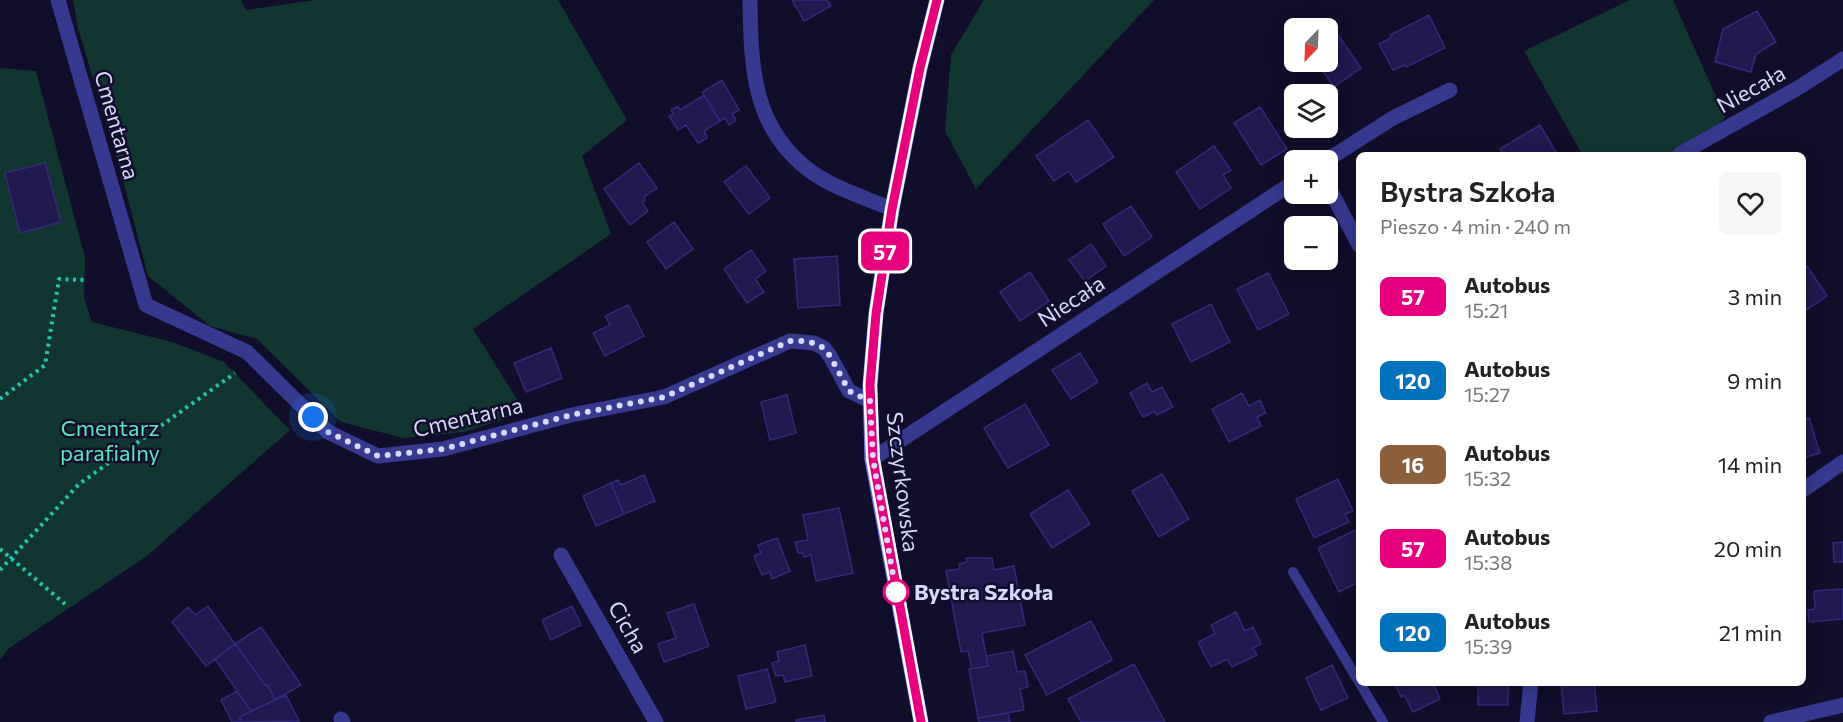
<!DOCTYPE html>
<html lang="pl">
<head>
<meta charset="utf-8">
<style>
  :root { --surface:#fff; --page:#f6f6f6; --text:#222; --muted:#767676 }
  body { margin:0; font-family:Commissioner,sans-serif; background:var(--page); color:var(--text); height:100vh; display:flex; flex-direction:column; font-size:22px; white-space:nowrap }
  * { box-sizing:border-box; margin:0 }
  p { font-size:20px; color:var(--muted) }
  .icon { flex:none; width:33px; height:33px; fill:none; stroke:currentColor; stroke-width:2; stroke-linecap:round; stroke-linejoin:round }
  .map { position:relative; flex:1; overflow:hidden }
  .drawer { position:absolute; left:1356px; top:152px; width:450px; height:534px; display:flex; flex-direction:column; background:var(--surface); border-radius:9px; box-shadow:0 3px 15px #0003 }
  .drawer>* { flex:none }
  .badge { padding:0 12px; border-radius:9px; font-size:21px; line-height:39px }
  .needle { width:39px; rotate:203deg }
  .tools { position:absolute; left:1284px; top:18px; display:grid; gap:12px }
  .tools a { display:grid; place-items:center; width:54px; height:54px; border-radius:9px; background:var(--surface); box-shadow:0 3px 15px #0003; font-size:30px }
  .you { position:absolute; width:30px; height:30px; margin:-15px; border:4px solid #fff; border-radius:50%; background:#1a73e8; box-shadow:0 0 0 9px #1a73e833 }
  .map>.badge { position:absolute; translate:-50% -50%; box-shadow:0 0 0 3px #fff }
  .round { display:grid; place-items:center; flex:none; width:63px; height:63px; border-radius:9px; background:var(--page) }
  .headline { display:flex; align-items:center; justify-content:space-between; height:102px; padding:0 24px }
  h1 { font-size:28px; font-weight:600; line-height:45px }
  ul { padding:0; list-style:none }
  li { display:flex; align-items:center; gap:18px; height:84px; padding:0 24px }
  li div { flex:1 }
  li b { display:block; font-size:22px }
  li em { font-style:normal }
  li .badge { min-width:66px; font-weight:700; text-align:center }
  .map>svg:first-child { display:block }
  .green { fill:#113531 }
  .building { fill:#1f194d; stroke:#33297b; stroke-width:1.5 }
  .lines { fill:none; stroke-linecap:round; stroke-linejoin:round }
  .path { stroke:#26c5af; stroke-width:4; stroke-dasharray:3 4.5; stroke-linecap:butt }
  .lane { stroke:#36398d; stroke-width:10 }
  .street { stroke:#36398d; stroke-width:15 }
  .secondary { stroke:#6f77ff; stroke-width:15 }
  .line-casing { stroke:#fff; stroke-width:14 }
  .line { stroke:#e6007e; stroke-width:9 }
  .walk { stroke:#d9d8ff; stroke-width:6; stroke-dasharray:0 10.8 }
  .stop-dot { fill:#fff; stroke:#e6007e; stroke-width:3 }
  .labels { text-anchor:middle; stroke-width:5; stroke-linejoin:round; paint-order:stroke }
  .street-label { font-size:22px; fill:#d9d8ff; stroke:#110e2b }
  .park-label { font-size:22px; fill:#59eaba; stroke:#110e2b }
  .stop-label { font-size:22px; font-weight:bold; fill:#d9d8ff; stroke:#110e2b; text-anchor:start }
</style>
</head>
<body>
<div class="map">
<svg width="1843" height="722" viewBox="0 0 1843 722">
  <rect width="100%" height="100%" fill="#110e2b"/>
  <path class="green" d="M73,0H241L246,10L316,0H558L627,120L582,156L611,234L473,329L525,412L465,432L403,438L341,422L257,339L210,326L148,276L122,176L78,28Z
    M984,0H1154L976,189L945,131L951,55Z
    M1630,0H1673L1725,117L1694,154H1582L1524,51Z
    M0,68L36,71L85,258L84,298L92,322L172,342L224,362L290,430L147,556L8,649L0,660Z"/>
  <path class="building" d="M792,0H827L831,6L804,21Z
    M1757,11L1776,42L1756,54L1751,72L1715,62L1723,29Z
    M1429,15L1445,48L1406,67L1404,65L1393,70L1379,44L1391,38L1390,35Z
    M1336,32L1361,68L1334,87L1316,62H1328V38Z
    M722,80L739,110L732,114L736,120L729,125L725,118L720,121L702,92Z
    M704,95L720,121L704,131L707,138L698,143L686,125L678,130L669,116L674,114L671,110L678,106L680,110Z
    M1260,107L1287,149L1261,165L1234,123Z
    M1088,120L1114,157L1076,182L1069,171L1054,181L1036,156Z
    M1540,125L1557,154H1504L1500,149Z
    M1214,146L1231,170L1223,175L1231,188L1200,209L1176,172Z
    M45,163L61,222L20,233L5,173Z
    M639,163L657,188L644,197L645,200L642,202L648,211L630,225L604,189Z
    M746,166L770,198L749,214L724,182Z
    M1131,206L1152,237L1124,256L1103,224Z
    M674,222L693,249L666,269L647,242Z
    M1091,244L1106,266L1085,281L1069,260Z
    M751,250L766,271L755,279L764,292L747,303L724,269Z
    M837,256L840,305L798,308L794,259Z
    M1807,266L1827,296L1803,312V269Z
    M1030,272L1049,301L1020,321L1000,292Z
    M1268,273L1289,314L1258,330L1237,289Z
    M1211,304L1230,342L1191,362L1172,324Z
    M628,305L644,336L605,356L593,333L610,325L605,316Z
    M551,348L562,378L526,392L514,363Z
    M1080,353L1098,382L1071,399L1052,370Z
    M1147,383L1152,392L1162,387L1173,407L1157,415L1155,411L1143,417L1130,393Z
    M1242,393L1249,406L1260,400L1266,413L1257,417L1261,426L1229,442L1212,409Z
    M787,395L796,433L770,440L761,402Z
    M1025,404L1049,445L1008,468L984,428Z
    M1809,418L1820,453L1803,458V420Z
    M1162,474L1189,519L1159,537L1132,491Z
    M644,475L655,501L624,514L611,483L618,480L621,485Z
    M1338,479L1353,511L1345,514L1349,522L1314,538L1296,499Z
    M611,483L624,514L596,526L583,496Z
    M1068,490L1090,524L1052,548L1030,514Z
    M839,508L853,573L816,581L811,555L804,557L803,553H798L795,542L808,540L803,515Z
    M1358,529L1359,582L1339,592L1318,548Z
    M777,538L790,571L772,579L770,572L762,575L754,556L761,553L758,545Z
    M1843,542V562H1834L1833,543Z
    M966,558H992L994,570L1014,566L1025,625L982,633L988,666L972,669L968,651L961,652L946,571L960,569L959,564L967,562Z
    M1843,589V619L1809,622L1808,610L1815,609L1814,591Z
    M694,604L709,646L664,662L658,644L676,638L667,613Z
    M208,606L235,644L206,666L172,622L188,607L195,615Z
    M572,606L581,625L551,640L542,620Z
    M1236,612L1245,631L1253,627L1261,644L1253,648L1257,655L1232,667L1227,659L1211,667L1198,642L1215,634L1211,625Z
    M1091,621L1112,660L1047,695L1025,655Z
    M261,627L301,685L275,700L268,685L266,686L235,644Z
    M235,644L266,686L268,685L275,700L251,711L215,659Z
    M805,645L812,676L785,682L783,675L776,676L772,663L779,661L777,652Z
    M1013,651L1017,672L1025,671L1028,687L1020,689L1024,710L978,718L969,669L988,666L986,656Z
    M1134,664L1165,722H1081L1068,699Z
    M1332,665L1348,698L1321,710L1306,678Z
    M767,669L776,702L746,709L738,676Z
    M1394,682H1432L1440,699L1413,712L1404,695L1401,697Z
    M1478,682H1508V705H1478Z
    M1561,682H1594L1597,711L1564,714Z
    M237,691L251,711L239,717L242,722H232L221,700Z
    M286,695L299,721L242,722L239,717Z
    M1008,713L1010,722H979L978,718Z
    M824,715L825,722H796V720Z"/>
  <g class="lines">
    <path class="path" d="M0,399L45,365L59,279L84,280
      M0,549L65,604
      M0,570L79,484L235,373"/>
    <path class="lane" d="M1293,572L1359,682
      M1359,682L1383,722"/>
    <path class="street" d="M58,0L146,305L247,352L328,432L378,456L443,449L571,415L664,397L790,341L814,343L824,348L830,356L849,391L870,401
      M750,0C751,67 752,130 813,173C836,189 866,198 892,209
      M1680,154L1798,88L1843,59
      M1327,160L1393,118L1450,90
      M1328,186L1359,245
      M872,459L1294,182
      M1803,490L1843,462
      M561,555L656,722
      M341,719L343,722
      M1527,722L1531,682
      M1771,722L1843,705"/>
    <path class="secondary" d="M921,722L872,459L870,385L876,313L892,209L920,68L937,0"/>
  </g>
  <g class="lines">
    <g class="line-casing">
      <path id="line" d="M921,722L873,459L870,385L876,314L892,209L920,68L937,0"/>
    </g>
    <use href="#line" class="line"/>
    <path class="walk" d="M313,417L328,432L378,456L443,449L571,415L664,397L790,341H802L814,343L824,348L830,356L849,391L870,401L873,459L896,592"/>
  </g>
  <circle class="stop-dot" cx="896" cy="592" r="12"/>
  <g class="labels">
    <g class="street-label">
      <text transform="translate(1751 89) rotate(-29)" y="8">Niecała</text>
      <text transform="translate(117 125) rotate(74)" y="8">Cmentarna</text>
      <text transform="translate(1071 301) rotate(-33)" y="8">Niecała</text>
      <text transform="translate(468 417) rotate(-13)" y="8">Cmentarna</text>
      <text transform="translate(903 482) rotate(83)" y="8">Szczyrkowska</text>
      <text transform="translate(628 627) rotate(60)" y="8">Cicha</text>
    </g>
    <g class="park-label">
      <text x="110" y="436">Cmentarz<tspan x="110" dy="25">parafialny</tspan></text>
    </g>
    <g class="stop-label">
      <text x="914" y="600">Bystra Szkoła</text>
    </g>
  </g>
</svg>
<div class="tools">
<a><svg class="needle" viewBox="-14 -14 28 28"><path d="M0-13l5 13h-10z" fill="#e53935"/><path d="M0 13l5-13h-10z" fill="#767676"/></svg></a>
<a><svg class="icon" aria-label="layers" viewBox="0 0 24 24"><path d="M12 4l9 5-9 5-9-5zM3 14l9 5 9-5"/></svg></a>
<a>+</a>
<a>−</a>
</div>
<div class="you" style="left:313px;top:417px"></div>
<b class="badge" style="left:885px;top:251px;background:#e6007e;color:#fff">57</b>
<section class="drawer">
<div class="headline"><div><h1>Bystra Szkoła</h1><p>Pieszo · 4 min · 240 m</p></div><a class="round"><svg class="icon" aria-label="heart" viewBox="0 0 24 24"><path d="M12 20l-8-8c-3-5 5-10 8-4 3-6 11-1 8 4z"/></svg></a></div>
<ul>
<li><span class="badge" style="background:#e6007e;color:#fff">57</span><div><b>Autobus</b><p>15:21</p></div><em>3 min</em></li>
<li><span class="badge" style="background:#0072bc;color:#fff">120</span><div><b>Autobus</b><p>15:27</p></div><em>9 min</em></li>
<li><span class="badge" style="background:#8b5e3c;color:#fff">16</span><div><b>Autobus</b><p>15:32</p></div><em>14 min</em></li>
<li><span class="badge" style="background:#e6007e;color:#fff">57</span><div><b>Autobus</b><p>15:38</p></div><em>20 min</em></li>
<li><span class="badge" style="background:#0072bc;color:#fff">120</span><div><b>Autobus</b><p>15:39</p></div><em>21 min</em></li>
</ul>
</section>
</div>
</body>
</html>
